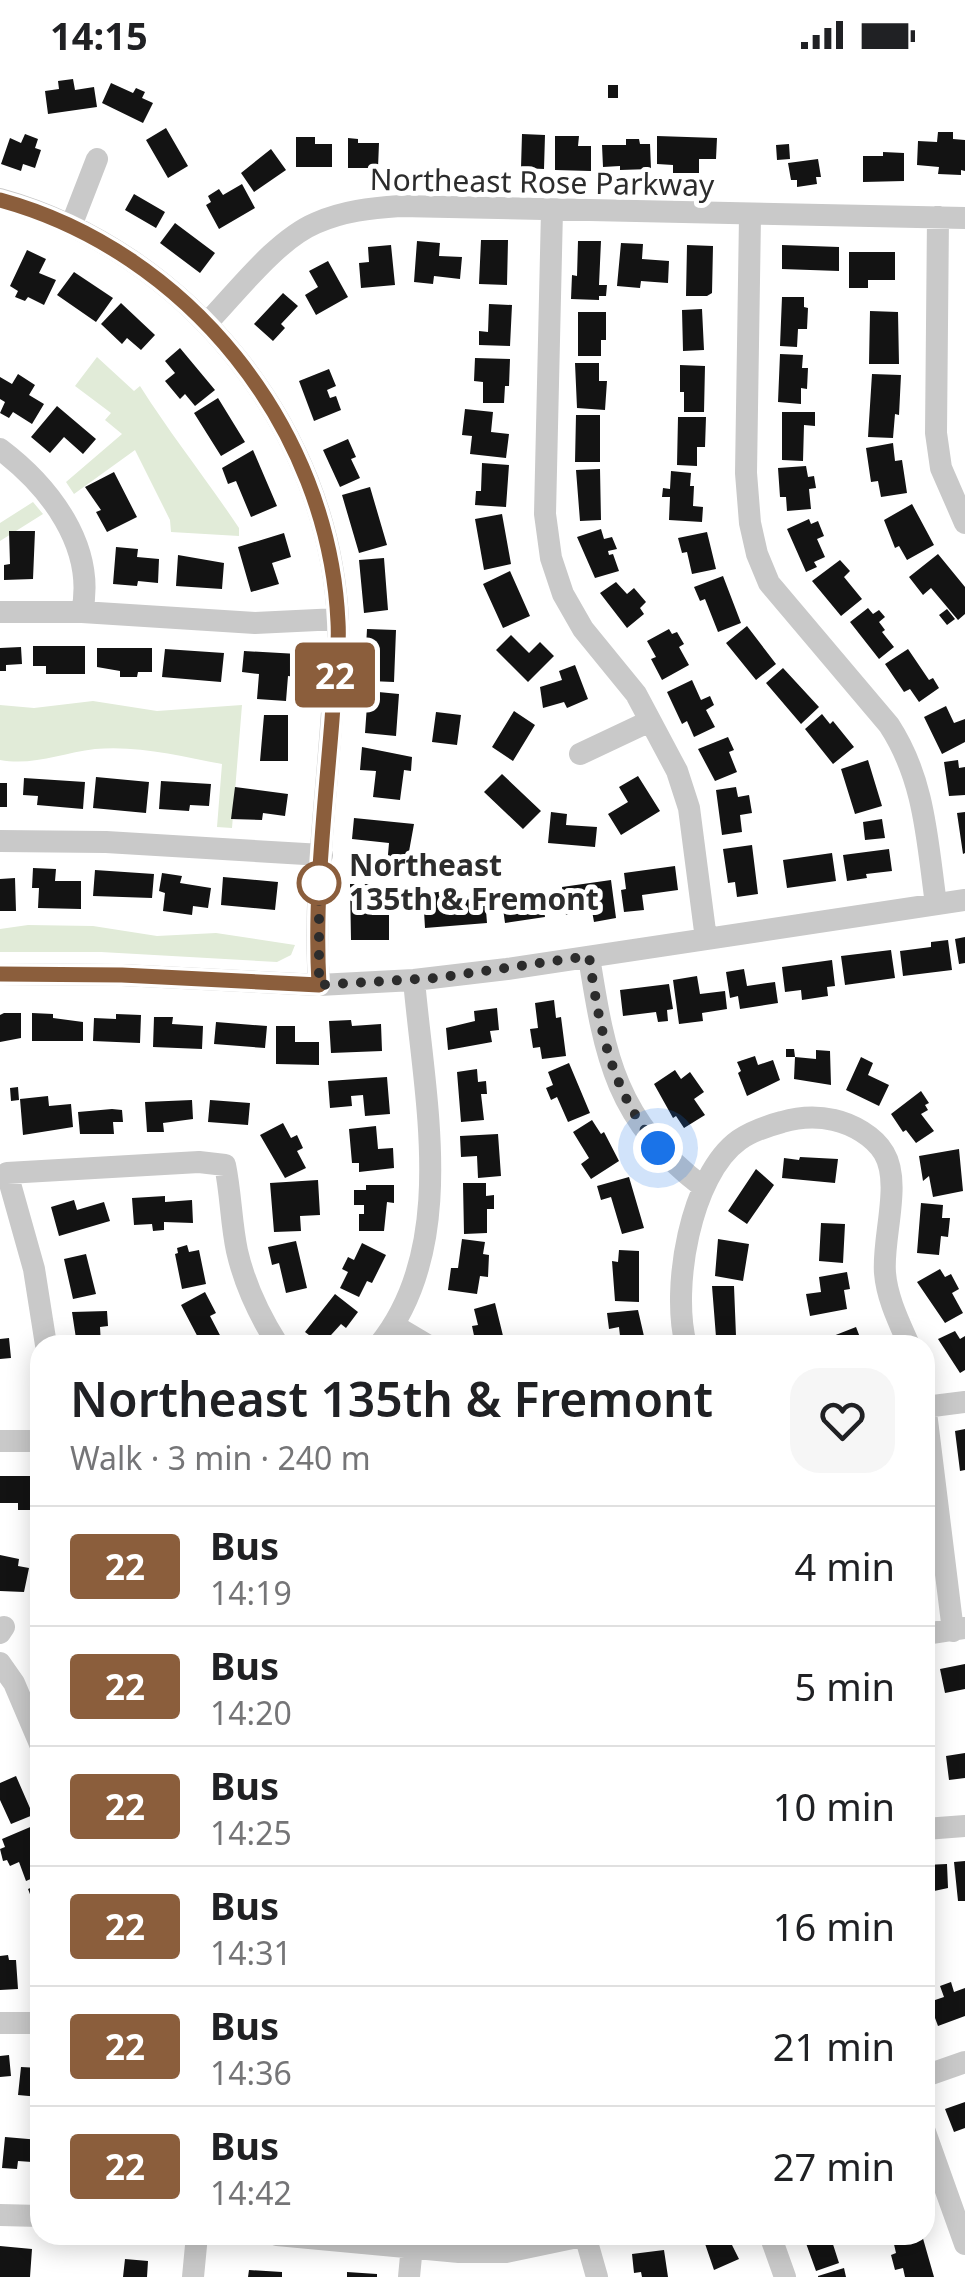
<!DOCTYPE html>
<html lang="en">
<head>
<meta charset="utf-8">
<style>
  :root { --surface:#fff; --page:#f6f6f6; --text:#202124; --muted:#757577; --line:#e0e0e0 }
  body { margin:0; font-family:"Noto Sans",sans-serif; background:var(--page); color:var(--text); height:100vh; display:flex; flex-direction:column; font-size:38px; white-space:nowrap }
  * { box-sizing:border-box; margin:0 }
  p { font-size:32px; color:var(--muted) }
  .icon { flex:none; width:55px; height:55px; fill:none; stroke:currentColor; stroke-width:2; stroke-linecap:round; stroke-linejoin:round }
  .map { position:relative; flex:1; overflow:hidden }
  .sheet { position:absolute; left:30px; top:1265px; width:905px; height:910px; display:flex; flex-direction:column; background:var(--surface); border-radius:30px; box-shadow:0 5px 25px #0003 }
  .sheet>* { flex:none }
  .badge { padding:0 20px; border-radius:8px; font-size:35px; line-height:65px }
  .you { position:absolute; width:50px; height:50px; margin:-25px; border:8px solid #fff; border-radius:50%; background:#1a73e8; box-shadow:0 0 0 15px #1a73e833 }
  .map>.badge { position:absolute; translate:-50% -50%; box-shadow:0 0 0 5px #fff }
  .round { display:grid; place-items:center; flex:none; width:105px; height:105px; border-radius:30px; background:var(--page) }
  .headline { display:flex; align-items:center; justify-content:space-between; height:170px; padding:0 40px }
  h1 { font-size:48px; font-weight:600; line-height:75px }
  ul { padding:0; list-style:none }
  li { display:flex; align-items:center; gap:30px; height:120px; padding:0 40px; border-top:2px solid var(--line) }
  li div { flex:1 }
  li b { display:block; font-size:38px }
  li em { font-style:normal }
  li .badge { min-width:110px; font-weight:700; text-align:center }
  .status { display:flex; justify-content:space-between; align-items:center; height:70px; padding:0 50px; background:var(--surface); direction:ltr }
  .status svg { height:28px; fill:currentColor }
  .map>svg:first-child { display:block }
  .green { fill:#e1ebd8 }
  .building { fill:#131313 }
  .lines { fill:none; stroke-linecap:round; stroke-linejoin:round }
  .minor { stroke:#c9c9c9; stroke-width:22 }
  .line-casing { stroke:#fff; stroke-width:22 }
  .line { stroke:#8b5e3c; stroke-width:15 }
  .walk { stroke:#2c2c2c; stroke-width:10; stroke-dasharray:0 18 }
  .stop-dot { fill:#fff; stroke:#8b5e3c; stroke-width:5 }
  .labels { text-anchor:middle; stroke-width:10; stroke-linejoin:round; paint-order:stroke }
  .street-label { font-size:30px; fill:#2c2c2c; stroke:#fff }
  .stop-label { font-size:30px; font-weight:bold; fill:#2c2c2c; stroke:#fff; text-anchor:start }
</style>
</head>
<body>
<div class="status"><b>14:15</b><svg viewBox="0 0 49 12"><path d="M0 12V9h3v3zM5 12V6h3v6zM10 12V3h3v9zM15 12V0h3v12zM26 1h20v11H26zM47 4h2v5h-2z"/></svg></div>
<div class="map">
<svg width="965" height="2207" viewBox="0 0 965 2207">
  <rect width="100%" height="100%" fill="#fff"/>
  <path class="green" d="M97,287L134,321L140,316C171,365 207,410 239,458V466L171,462L170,450L135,380L74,424L66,412L122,364L105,350L111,343L75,316Z
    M33,432L43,444L0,471V453Z
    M93,631L157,641L242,635L232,758L217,757L222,694C180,686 137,675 95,679C62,683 33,696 0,690V635L34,638Z
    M28,855L93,856L157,866L216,863L295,875L291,885L277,892L101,882H0V859Z"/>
  <path class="building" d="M73,9L75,20L94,17L97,37L48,44L45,21L59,19L58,11Z
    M111,13L133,23L136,18L145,22L142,28L153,33L143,53L102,33Z
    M608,15H618V28H608Z
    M166,58L188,96L168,108L146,70Z
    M938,62H953V69L965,70V101L961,100V105L938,104L939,97L917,95L918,71L937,72Z
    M25,64L38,69L35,78L41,80L35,98L23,94L21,101L1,94L10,68L21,73Z
    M522,64L545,65L544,99L521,98Z
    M555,66H579L578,76H591V101L555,100Z
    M657,66L717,68L716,89H699V103H673V95L657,94Z
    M296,67H315V74H332V97H296Z
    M348,68L358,69V73H379L378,98H348Z
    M626,69H639L640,74H650L651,99L620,100V96L603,97L602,75H626Z
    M789,74L790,89L777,90L776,75Z
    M271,79L286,100L254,122L241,103Z
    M883,82L904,83V111L863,112V86H883Z
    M818,89L821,107H816L817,114L797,117V110H791L788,93Z
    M242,114L255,138L219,159L206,135L211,132L208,126L219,119L223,125Z
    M134,124L165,142L156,158L125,140Z
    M175,153L215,183L200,203L160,173Z
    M481,170H508L507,215L479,214Z
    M417,171L440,173L439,186L462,187L460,209L434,206L433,214L414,212Z
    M578,171H601L599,215H607L606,226H599V230L571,229L572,205L577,206Z
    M621,173L643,174L642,189L669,191L668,213L641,211L640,218L617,216Z
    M391,175L395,215L361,218L359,193L369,192L368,177Z
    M687,175L713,176L712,223L707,226H686Z
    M782,175L839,177V201L782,199Z
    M27,180L46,189L39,203L56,210L44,235L28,227L25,231L15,227L18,221L10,216Z
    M849,182H895V210H868V218H849Z
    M328,191L348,227L316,245L305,225L318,217L309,201Z
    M74,202L113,228L96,252L57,225Z
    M283,223L298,236L281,254L285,258L273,271L254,254Z
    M782,227H804V237L808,238L807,259H798L797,277L780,276Z
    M121,233L155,265L141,280L127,268L122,274L101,254Z
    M489,234L512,235L510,276L479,275V261L488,262Z
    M702,239L704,280L683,281L682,240Z
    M870,241L898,242L899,294H869Z
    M578,242H606V270H601V286H578Z
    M180,278L215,320L195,336L185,324L180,329L165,311L175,303L165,291Z
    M780,284L803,285L802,298H808L807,319L801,318V334L778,332Z
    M475,288L510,289L509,316H505L504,333H483V312L474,311Z
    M575,293H599V311H607L605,340L577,338Z
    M680,295L705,296L704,342H684V322H680Z
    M329,299L336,316L327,320L330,328L336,326L341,340L314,351L299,311Z
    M18,304L35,315L29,325L44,334L32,354L13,342L9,348L0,343L5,332L0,329V307L12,314Z
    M872,304L901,305L899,345L895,344L893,368L868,367Z
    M218,328L245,372L221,386L194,343Z
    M57,336L96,369L83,384L64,367L50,383L31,367Z
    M465,339L493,342L491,362L509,364L506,388L470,384L472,366L462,365Z
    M782,342H815V356L804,355L803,391L782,390Z
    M576,345H600V392H575Z
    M678,347H706L705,377H697V396L677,395Z
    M348,369L356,387L351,389L360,408L340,417L323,380Z
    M893,373L895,391L902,390L907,423L881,427L878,411L871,412L866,378Z
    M253,380L277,436L251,447L236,411L228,414L222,398Z
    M482,393L509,395L506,437L475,435L476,421H481Z
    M806,396L808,407L814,406L816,418L809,419L811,439L787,441L786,427H780L778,398Z
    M600,399L601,450L580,451L576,400Z
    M671,401L691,403L690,416H694L693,436L703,437L702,452L669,450L670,427H662L663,418L670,419Z
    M114,402L137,447L107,462L96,442L101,440L85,417Z
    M370,417L387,475L359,483L342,425Z
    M912,434L934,475L907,490L899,476L895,478L884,450Z
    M502,444L511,494L484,500L475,449Z
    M809,449L811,454L818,451L824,466L817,469L825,487L814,492L817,497L806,502L787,459Z
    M601,459L604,469L612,467L617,479L608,481L609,485L613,484L619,501L595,508L577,467Z
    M9,461H35L33,509L4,510V495L10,494Z
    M707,462L716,499L692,504L687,482L682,483L678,468Z
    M284,463L291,487L272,493L279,514L251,522L238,477Z
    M116,477L138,479L137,487L159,489L158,513L138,511L137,516L113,514Z
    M938,484L965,517V544L958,550L931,518L923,525L909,507Z
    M178,485L224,493L222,519L176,516Z
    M384,488L388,540L364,543L359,490Z
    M840,490L850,501L844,507L862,529L841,546L812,511Z
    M510,501L530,546L503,558L483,514Z
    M723,506L741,553L718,562L705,529L700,531L694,517Z
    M616,512L627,524L634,518L646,532L640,538L644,544L627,558L600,523Z
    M868,538L873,544L879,540L885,547L879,552L885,560L882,562L894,577L879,589L850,552Z
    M947,539L955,549L947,555L939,545Z
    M747,556L776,594L756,610L726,573Z
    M367,559L396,560L394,612L370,611L371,596L365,595Z
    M669,559L672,564L677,562L684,574L679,577L689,595L662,610L651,589L656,587L647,571Z
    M511,565L529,583L540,572L554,586L528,612L496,580Z
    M33,576H85V604H46V596H33Z
    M21,577L22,594L6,595V601H0V578Z
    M97,578H152V602H138L137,607H120V601L97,597Z
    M165,579L224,583L221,612L162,607Z
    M908,579L929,610L933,608L939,618L919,632L910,619L904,622L885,594Z
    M244,581L298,584L296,607L288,606L286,631L257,629L259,604L242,602Z
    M575,595L588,629L567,638L564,632L543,638L540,617L562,610L559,601Z
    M783,598L819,637L801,654L766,613Z
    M692,610L701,630L710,626L714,635L706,640L715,657L694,667L687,651L682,654L667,622Z
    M368,621L399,624L396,666L365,663Z
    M946,636L954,653L965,649V672L942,684L924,647Z
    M514,641L535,655L513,691L492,677Z
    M436,642L461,645L457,675L432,672Z
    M822,644L830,654L833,651L854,677L833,694L805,659Z
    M264,645H288V691H260Z
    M728,667L734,680L729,682L737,702L715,711L698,679Z
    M362,677L412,687L411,701L404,700L400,730L373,727L376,701L360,700Z
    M868,690L882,736L855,744L841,699Z
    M958,690L959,698L965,697V725L949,726L944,692Z
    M502,704L541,741L523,759L484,722Z
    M638,706L660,741L621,765L608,744L628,732L619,717Z
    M96,707L149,712L146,743L93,738Z
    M24,708L85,712L83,739L37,735L38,726L23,725Z
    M161,711L211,714L209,736L190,735L189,741L159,739Z
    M0,713H7V737H0Z
    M235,717L288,724L285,746L263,743L262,750L231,749Z
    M736,717L738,727L749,725L752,743L740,745L742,762L722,765L716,720Z
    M551,742L567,744L566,755L597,757L595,777L548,773Z
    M965,742V783L963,784L957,743Z
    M354,748L414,754L406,798L387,796L389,773L352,769Z
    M882,749L885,768L865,770L863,752Z
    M752,775L758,824L737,827L735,812L728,813L723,779Z
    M889,779L892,801L866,804L867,808L847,811L843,785Z
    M832,783L836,811L787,818L783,790Z
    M675,796L678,820L642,825L644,840L624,842L621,820L626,819L624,803Z
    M33,798L56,799L55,811H81V839L38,838L39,818H32Z
    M95,800L154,804L152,828L93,826Z
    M162,803L182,806L180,813L211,818L208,838L193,836L192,845L163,841L165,823L159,821Z
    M223,807L278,812L275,840L221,835Z
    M15,808L16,841H0V809Z
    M611,810L616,848L594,852L592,841L566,845L562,817Z
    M350,814H372V845H389V870H351Z
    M445,821L447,831L485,828L487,853L425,858L423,824Z
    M542,825L545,847L505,853L502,831Z
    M965,867V893L959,894L955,869Z
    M948,870L952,900L903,906L900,881L931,877V872Z
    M891,880L895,908L845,915L841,886Z
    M832,890L835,916L827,917L828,926L802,930L801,920L785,922L782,897Z
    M744,899L747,916L775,912L778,933L740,939L738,926L730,928L726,902Z
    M697,906L700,924L725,921L727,939L702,943L703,951L679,954L673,910Z
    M669,914L673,939L667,940L668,951L658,952L656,942L623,946L620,920Z
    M554,930L556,948L561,947L566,986L542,989L540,977L533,978L530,959L538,958L535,933Z
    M497,938L499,960L490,961L492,972L448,980L446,958L475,951L474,941Z
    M4,943H21V968L0,972V945Z
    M32,943L53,944V948L83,952V971H32Z
    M116,944L141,945L140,973L93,971L94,948L116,949Z
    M154,947H173L172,954L203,956L202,979L153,977Z
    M351,950L352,956L381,954L382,981L331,983L329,951Z
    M216,952L267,956L265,978L214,974Z
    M276,956H295V972H319V995L276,994Z
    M786,979H794L795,987L816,989V980L830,981L831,1015L794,1009L795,987H786Z
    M755,986L758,995L773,990L780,1010L747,1026L738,1003L741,1001L737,992Z
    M861,987L873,993L868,1005L889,1015L879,1036L846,1020Z
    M569,993L590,1043L568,1052L557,1027L551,1030L546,1018L553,1015L548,1002Z
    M477,999L478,1012L486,1011L487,1024H481L484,1050L461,1052L457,1002Z
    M675,1000L681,1009L690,1002L704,1022L694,1029L705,1045L684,1058L676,1046L673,1048L654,1014Z
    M387,1007L390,1044L365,1046L363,1025L351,1026L352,1036L330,1038L328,1011Z
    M18,1017L19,1030L11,1031L10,1018Z
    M921,1021L929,1033L925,1035L928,1040L921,1044L934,1061L916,1073L906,1060L903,1062L891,1044Z
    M48,1026L49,1036L71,1034L73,1057L23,1065L20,1029Z
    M192,1030L193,1049L163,1053L164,1062H147L145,1032Z
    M210,1030L250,1033L248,1055L208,1052Z
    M112,1039L122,1040L123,1052H113L114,1064H80L78,1042Z
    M592,1050L601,1064L604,1062L619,1091L591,1109L581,1094L589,1088L573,1062Z
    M283,1053L291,1068L297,1065L303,1078L297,1081L306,1098L285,1108L260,1065Z
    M376,1056L378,1079L393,1078L394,1098L359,1102V1093H352L349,1059Z
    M498,1064L501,1106L478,1108L477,1086L461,1087L460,1066Z
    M959,1079L963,1121L933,1127L929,1106L923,1111L919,1086Z
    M800,1087L838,1089L835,1113L782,1108L784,1088L799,1090Z
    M756,1099L774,1115L747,1154L728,1141Z
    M629,1107L644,1158L622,1164L611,1127L601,1130L597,1116Z
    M318,1110L320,1145L300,1146L301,1161L274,1162L270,1113Z
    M463,1113H486V1126L494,1125V1139H487V1163L464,1164Z
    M366,1115H394V1133L387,1132L384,1161H359V1144H364V1135H354V1120H366Z
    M165,1126V1132L192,1130L193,1153L164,1152V1160L153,1161L152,1154L134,1155L132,1128Z
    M74,1130L77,1140L104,1132L110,1151L59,1166L51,1137Z
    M921,1133L943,1135L942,1148H950L948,1167L941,1166L939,1185L917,1183Z
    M821,1153L845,1154L843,1193L819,1191Z
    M462,1169L485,1172L483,1184L489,1185L488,1207L480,1206L477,1224L448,1220L451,1198H458Z
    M718,1169L749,1174L743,1211L715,1206Z
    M296,1171L307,1218L286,1223L279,1193L272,1195L268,1177Z
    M362,1173L386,1185L372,1213L367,1211L359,1227L340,1218L348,1202L342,1199L348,1187L354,1190Z
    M187,1175L189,1182L199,1180L206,1214L182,1219L175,1184L178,1183L177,1178Z
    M619,1180L639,1181V1232L615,1231L612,1191L618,1192Z
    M86,1184L96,1224L73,1229L64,1189Z
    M940,1199L945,1207L951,1204L959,1219L952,1223L963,1243L945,1253L917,1212Z
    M847,1202L850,1219L844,1220L847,1239L810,1246L806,1224L821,1222L819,1207Z
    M712,1216H734L736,1266L716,1267Z
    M205,1222L216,1243L210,1246L223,1271L215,1275H202L181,1235Z
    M335,1224L358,1242L346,1258L341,1254L322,1275L305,1262Z
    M495,1233L505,1274L476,1275L472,1256L478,1255L474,1239Z
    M638,1240L646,1275H621L619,1257L609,1259L607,1243Z
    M107,1241L108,1256L100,1257L101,1275H77L72,1242Z
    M856,1257L863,1275H830L828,1268Z
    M955,1261L960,1269L965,1266V1300L960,1303L938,1269Z
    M9,1268L11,1288L0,1289V1269Z
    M965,1359V1400L960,1401L955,1361Z
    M0,1406H40V1452H32V1440H18V1433H0Z
    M0,1485L19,1489L18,1496L29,1498L24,1522L0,1521Z
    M965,1594V1619L945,1623L940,1599Z
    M932,1600L933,1624L925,1625V1601Z
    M925,1681H930L933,1714H925Z
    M965,1683V1708L949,1710L946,1686Z
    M16,1706L33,1745L11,1754L0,1730V1713Z
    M35,1755L40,1766V1805L26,1811L19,1792L10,1796L7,1790L3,1791L0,1779L5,1777L2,1769Z
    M965,1791V1831H958L954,1792Z
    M947,1794L948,1818L925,1823V1795Z
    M40,1814V1830L33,1832L28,1819Z
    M8,1885L9,1890H16L18,1919L0,1920V1886Z
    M951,1912L954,1922L965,1918V1946L938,1956L929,1932L944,1927L940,1916Z
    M9,1985L11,2006L0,2007V1986Z
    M21,1997L40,1998V2027L18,2025Z
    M965,2032V2058L954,2062L945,2039Z
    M5,2067L40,2070V2108L31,2107L32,2092L18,2091L17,2099L2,2098Z
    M702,2165H732L736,2173L732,2175L739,2189L714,2200Z
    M803,2165H830L839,2193L816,2201Z
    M913,2165H922L934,2207H905L903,2198L895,2200L891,2185L896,2183L893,2170Z
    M0,2176L32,2179L30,2207H0Z
    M664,2180L668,2207H642L641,2202L634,2203L632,2184Z
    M125,2189L148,2191L147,2207H123Z
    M844,2198L846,2207H818V2206Z
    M249,2200L282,2202V2207H248Z
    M347,2202L377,2204V2207H347Z"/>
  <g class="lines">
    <path class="minor" d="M0,129C186,181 330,357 338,552C339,582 335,612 332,642C326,733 313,824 319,915
      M552,140L545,444L551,488L563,524L583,559L636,624L677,701L689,738L706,869
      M750,146L746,403L750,453L757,484L769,513L889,655C925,710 927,770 936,834
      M938,147L936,363L941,398L965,453
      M71,156L97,89
      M207,253C237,222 276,170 316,153C343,141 371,138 400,136L965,148
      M0,379C49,416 96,476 82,542
      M0,542H82L255,553L338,549
      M580,684L650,651
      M0,771L106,772L322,785
      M589,887C605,988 616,1051 703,1117
      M0,904L122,905L319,915L414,910L507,899L965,830
      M395,1256L427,1275
      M46,1275L34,1199L7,1103L199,1092L225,1095C231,1124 231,1153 237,1181C245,1216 259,1245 278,1275
      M379,1275C459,1176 424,1027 414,910
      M686,1275C671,1219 690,1105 739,1070C752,1061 767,1056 782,1052C799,1047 817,1046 834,1050C852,1054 874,1066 884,1083C902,1113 882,1168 885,1203C887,1228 899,1252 909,1275
      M925,1334L953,1561
      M925,1337L965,1332
      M0,1371H40
      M0,1563L4,1557
      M925,1564L965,1558
      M0,1593L14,1613L40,1674
      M925,1759L965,1756
      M0,1953H40
      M925,2006L965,1992
      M925,2062L965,2174
      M0,2145L40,2146
      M277,2165L459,2182H506L587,2165
      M585,2165L597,2207
      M770,2165L785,2207
      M193,2207L197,2165
      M409,2207L413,2165"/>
  </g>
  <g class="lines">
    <g class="line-casing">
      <path id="line" d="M0,130C187,181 329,357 338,552C340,584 334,617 332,650C325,738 314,826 319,915L122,905L0,904"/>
    </g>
    <use href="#line" class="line"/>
    <path class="walk" d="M319,813V915L436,908L589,886C600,961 610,1017 658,1078"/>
  </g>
  <circle class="stop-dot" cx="319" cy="813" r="20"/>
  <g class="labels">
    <g class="street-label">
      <text transform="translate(542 113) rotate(1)" y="10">Northeast Rose Parkway</text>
    </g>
    <g class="stop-label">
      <text x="349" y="806">Northeast<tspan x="349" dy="34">135th &amp; Fremont</tspan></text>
    </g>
  </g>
</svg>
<div class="you" style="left:658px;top:1078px"></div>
<b class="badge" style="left:335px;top:605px;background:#8b5e3c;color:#fff">22</b>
<section class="sheet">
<div class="headline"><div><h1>Northeast 135th &amp; Fremont</h1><p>Walk · 3 min · 240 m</p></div><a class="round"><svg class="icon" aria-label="heart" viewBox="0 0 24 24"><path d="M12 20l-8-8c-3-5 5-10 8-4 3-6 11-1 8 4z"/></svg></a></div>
<ul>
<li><span class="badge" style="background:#8b5e3c;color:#fff">22</span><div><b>Bus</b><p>14:19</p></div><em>4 min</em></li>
<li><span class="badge" style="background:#8b5e3c;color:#fff">22</span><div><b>Bus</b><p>14:20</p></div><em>5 min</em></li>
<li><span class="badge" style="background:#8b5e3c;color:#fff">22</span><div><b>Bus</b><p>14:25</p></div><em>10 min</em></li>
<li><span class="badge" style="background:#8b5e3c;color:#fff">22</span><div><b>Bus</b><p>14:31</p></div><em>16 min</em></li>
<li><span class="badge" style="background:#8b5e3c;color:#fff">22</span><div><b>Bus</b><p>14:36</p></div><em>21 min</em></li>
<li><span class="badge" style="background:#8b5e3c;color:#fff">22</span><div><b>Bus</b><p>14:42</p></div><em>27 min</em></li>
</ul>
</section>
</div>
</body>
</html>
